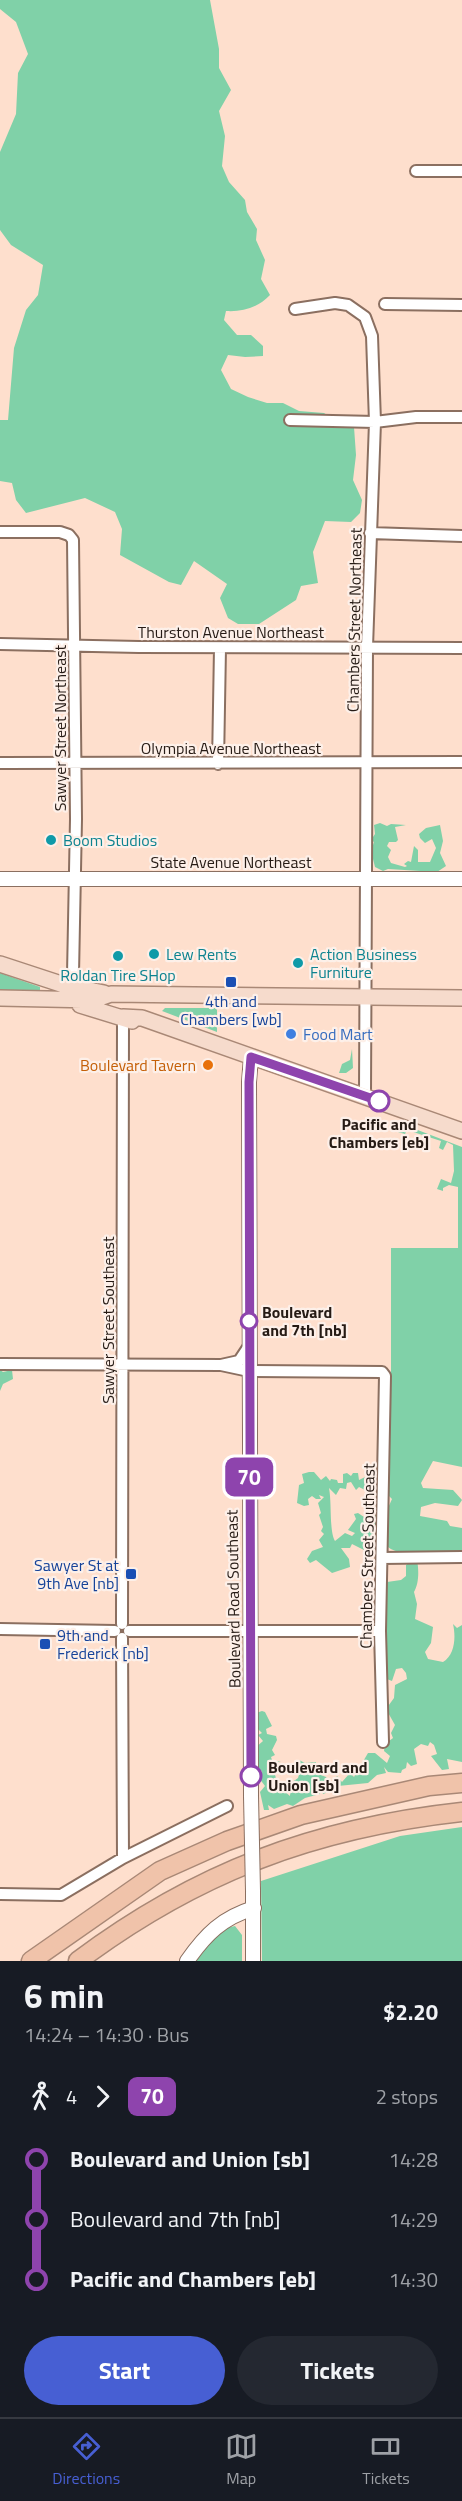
<!DOCTYPE html>
<html lang="en">
<head>
<meta charset="utf-8">
<style>
  :root { --surface:#171b24; --page:#242831; --text:#f1f3f6; --muted:#9ea1a6; --line:#363941; --accent:#475fd3 }
  body { margin:0; font-family:"Titillium Web",sans-serif; background:var(--page); color:var(--text); height:100vh; display:flex; flex-direction:column; font-size:22px; white-space:nowrap }
  * { box-sizing:border-box; margin:0 }
  p { font-size:20px; color:var(--muted) }
  .icon { flex:none; width:33px; height:33px; fill:none; stroke:currentColor; stroke-width:2; stroke-linecap:round; stroke-linejoin:round }
  .map { position:relative; height:1961px; overflow:hidden }
  .side { display:flex; flex-direction:column; background:var(--surface); flex:1 }
  .side>* { flex:none }
  .badge { padding:0 12px; border-radius:9px; font-size:21px; line-height:39px }
  .map>.badge { position:absolute; translate:-50% -50%; box-shadow:0 0 0 3px #fff }
  .legs { display:flex; align-items:center; gap:9px; height:66px; padding:0 24px; font-size:20px }
  .legs p { margin-inline-start:auto }
  .overview { display:flex; align-items:center; justify-content:space-between; height:102px; padding:0 24px }
  h1 { font-size:33px; font-weight:700; line-height:45px }
  .primary-button { display:flex; gap:12px; margin-top:auto; padding:12px 24px }
  .primary-button a { flex:1; height:69px; border-radius:36px; background:var(--accent); color:#fff; font-size:24px; font-weight:700; line-height:69px; text-align:center }
  .primary-button a+a { background:var(--page); color:var(--text) }
  ul { padding:0 24px; list-style:none }
  li { display:flex; align-items:center; gap:21px; height:60px; font-size:22px }
  li i { display:grid; place-items:center; width:9px; height:100%; margin:0 8px; background:currentColor }
  li i::after { content:''; width:15px; height:15px; margin:-8px; border:4px solid; border-radius:50%; background:var(--surface) }
  li p { margin-inline-start:auto }
  li:first-child i { background:linear-gradient(#0000 50%,currentColor 0) }
  li:last-child i { background:linear-gradient(currentColor 50%,#0000 0) }
  .tab-bar { display:flex; justify-content:space-around; align-items:center; height:84px; border-top:2px solid var(--line); background:var(--surface); font-size:16px; color:var(--muted) }
  .tab-bar a { display:grid; justify-items:center; gap:3px }
  .tab-bar .active { color:var(--accent) }
  .map>svg:first-child { display:block }
  .green { fill:#80d1a8 }
  .lines { fill:none; stroke-linecap:round; stroke-linejoin:round }
  .street-casing { stroke:#8b6f60; stroke-width:14 }
  .secondary-casing { stroke:#8b6f60; stroke-width:16 }
  .primary-casing { stroke:#a98876; stroke-width:18 }
  .highway-casing { stroke:#a98876; stroke-width:21 }
  .street { stroke:#fff; stroke-width:10 }
  .secondary { stroke:#fff; stroke-width:14 }
  .primary { stroke:#f6dbcc; stroke-width:15 }
  .highway { stroke:#f0c3aa; stroke-width:18 }
  .secondary-bridge-casing { stroke:#8b6f60; stroke-width:16; stroke-linecap:butt }
  .secondary-bridge { stroke:#fff; stroke-width:14 }
  .line-1-casing { stroke:#fff; stroke-width:14 }
  .line-1 { stroke:#8e44ad; stroke-width:9 }
  .culture-dot { fill:#0f9aa8; stroke:#fdf0e9; stroke-width:2 }
  .transit-dot { fill:#1a4fb4; stroke:#fdf0e9; stroke-width:2 }
  .shop-dot { fill:#3f7fe0; stroke:#fdf0e9; stroke-width:2 }
  .food-dot { fill:#e8710a; stroke:#fdf0e9; stroke-width:2 }
  .stop-1-dot { fill:#fff; stroke:#8e44ad; stroke-width:3 }
  .labels { text-anchor:middle; stroke-width:4.5; stroke-linejoin:round; paint-order:stroke }
  .street-label { font-size:16px; fill:#261b15; stroke:#fdf0e9 }
  .culture-label { font-size:16px; fill:#0d838f; stroke:#fdf0e9; text-anchor:start }
  .transit-label { font-size:16px; fill:#164399; stroke:#fdf0e9 }
  .shop-label { font-size:16px; fill:#366cbe; stroke:#fdf0e9; text-anchor:start }
  .food-label { font-size:16px; fill:#c56008; stroke:#fdf0e9; text-anchor:end }
  .stop-label { font-size:16px; font-weight:bold; fill:#261b15; stroke:#fdf0e9; text-anchor:start }
</style>
</head>
<body>
<div class="map">
<svg width="462" height="1961" viewBox="0 0 462 1961">
  <rect width="100%" height="100%" fill="#fedfcd"/>
  <path class="green" d="M0,0H210L219,49V68L231,90L219,111L225,136L222,166L229,182L245,200L247,212L257,229L256,240L265,260L261,279L270,295C258,308 242,312 226,311L224,320L237,335H251L263,346V356L245,357L228,355L221,370L231,389L248,397L267,403H283L299,411L324,413L342,425L354,427L356,455L353,480L362,500L360,513L351,522L325,521L313,552L318,583L301,586L296,600L259,624H238L228,618L220,598L227,584L194,561L181,585L169,582L120,555L122,529L115,512L85,498L26,513L16,500L12,483L0,481V420H8L14,348L26,310L38,295L43,265L11,245L0,230V152L16,114L18,73L28,54L16,22L0,9Z
    M380,823L387,826L391,824L406,825L395,827L398,840L396,842H389L387,846L391,850L388,857L391,863L405,867L407,866L404,864L408,861L411,862L414,846L418,850V862H430L436,848L432,839L425,843L420,838L419,834L426,828L440,825L443,841L440,853L446,866L437,872L388,869L383,871L375,867L371,851L374,842L371,840L375,834L374,825Z
    M0,973L40,987V990H0Z
    M165,1008H215L217,1010V1032L162,1011Z
    M352,1049L353,1068L346,1073H339L342,1064L350,1060Z
    M402,1124L462,1147V1467L433,1461L421,1483L423,1488L453,1490L462,1500L458,1506L435,1503L421,1507L420,1516L447,1521L450,1526L462,1528V1551C446,1554 401,1558 388,1547V1508L392,1499L388,1495L389,1482L382,1474L391,1421V1248H458V1187L449,1185L443,1188V1191L437,1189L441,1179L451,1183L454,1171L453,1145L447,1142L443,1150L439,1148L441,1141L407,1130L405,1134L398,1132Z
    M0,1370L3,1372L12,1370L13,1379L3,1384L0,1391Z
    M309,1472H314L321,1480L326,1476L330,1481L331,1479L337,1480L338,1483H343V1474L347,1473L351,1476L353,1473H358L359,1480L365,1477L371,1479L370,1476L379,1473L378,1495V1486L365,1482V1490L359,1487L356,1490L351,1482L347,1483L346,1489L340,1488L336,1495L329,1488C332,1503 329,1531 335,1541L345,1533L352,1536L355,1533L348,1530L356,1519L354,1514L358,1513L364,1517L379,1515L380,1521L371,1530L376,1538V1549L366,1551L352,1544L350,1548H341L349,1559L350,1567L332,1573L316,1560L310,1563L307,1559L312,1551L323,1547L319,1540L324,1534L321,1531L323,1527L319,1515L321,1513L318,1503L324,1497L319,1495L321,1499H316L312,1496L308,1499L309,1505L304,1506L297,1503L299,1485L304,1483L302,1474Z
    M412,1560H417C419,1570 419,1584 414,1592L417,1604L415,1619L433,1627L431,1643L425,1652L428,1659L443,1662C455,1655 456,1637 453,1624L457,1628L462,1625V1762L447,1759L449,1769L442,1770L431,1756L437,1754L434,1745L430,1742L428,1746L421,1744L414,1749L417,1764L411,1766L407,1762L406,1768L402,1770L401,1773L388,1772L384,1767L386,1773L377,1775L368,1783L328,1787V1792L323,1794L321,1787L320,1794L305,1798L293,1806L287,1804L274,1809L268,1805L269,1810H264L260,1792L265,1786L259,1778L262,1772L255,1762V1748L263,1741L258,1735L262,1733L257,1728L256,1713L262,1711L265,1712L272,1726L266,1729L267,1734L276,1736L277,1740L272,1750L275,1755L271,1757L272,1760L281,1762H271L270,1773L275,1775L279,1787L290,1796L291,1783L298,1778L301,1768L297,1763L299,1760L305,1763L316,1762V1773L326,1777L330,1783H333L337,1776L342,1782L350,1773L354,1777L368,1753H375L387,1763L390,1756L384,1751L385,1744L393,1738L391,1733L395,1725L386,1709L394,1698L395,1685L407,1679L406,1673L402,1668L396,1669L392,1681L379,1676L386,1592L387,1582L401,1580L406,1576V1565Z
    M462,1827V1961H262L261,1881L400,1836Z
    M235,1926L242,1935V1961H187L219,1930Z"/>
  <g class="lines">
    <g class="street-casing">
      <path id="street" d="M416,171H462
        M385,304L462,305
        M295,309L335,303L348,305L365,317L372,336L375,422L367,647L365,1095
        M290,420L375,422L416,417H462
        M0,532H60L69,535L73,540L76,819L73,974L64,985
        M370,533L462,536
        M0,644L139,647L462,648
        M0,763L462,762
        M218,764L220,648
        M0,1364L221,1365L239,1361L249,1346
        M221,1365L249,1371L382,1372L385,1376L380,1631L383,1742
        M382,1558L462,1557
        M122,1624L123,1017
        M0,1629L115,1631
        M129,1631H380
        M122,1638L123,1858
        M0,1894L61,1895L123,1858L227,1806"/>
    </g>
    <g class="secondary-casing">
      <path id="secondary" d="M0,879H462
        M251,1796L249,1082L251,1057
        M253,1891V1961
        M187,1961C206,1934 222,1918 254,1908"/>
    </g>
    <g class="primary-casing">
      <path id="primary" d="M0,964L64,985L104,993
        M0,998L94,1000L111,994L462,998
        M80,1005L132,1021
        M123,1017L142,1018L462,1131"/>
    </g>
    <g class="highway-casing">
      <path id="highway" d="M31,1961L160,1871L227,1841L301,1815L429,1786L462,1783
        M78,1961C197,1872 315,1828 462,1812"/>
    </g>
    <use href="#street" class="street"/>
    <use href="#secondary" class="secondary"/>
    <use href="#primary" class="primary"/>
    <use href="#highway" class="highway"/>
    <g class="secondary-bridge-casing">
      <path id="secondary-bridge" d="M251,1796L253,1891"/>
    </g>
    <use href="#secondary-bridge" class="secondary-bridge"/>
  </g>
  <g class="lines">
    <g class="line-1-casing">
      <path id="line-1" d="M251,1776L249,1082L251,1057L379,1101"/>
    </g>
    <use href="#line-1" class="line-1"/>
  </g>
  <g class="culture-dot">
    <circle cx="51" cy="840" r="6"/>
    <circle cx="154" cy="954" r="6"/>
    <circle cx="118" cy="956" r="6"/>
    <circle cx="298" cy="963" r="6"/>
  </g>
  <g class="transit-dot">
    <rect x="225" y="976" width="12" height="12" rx="3"/>
    <rect x="125" y="1568" width="12" height="12" rx="3"/>
    <rect x="39" y="1638" width="12" height="12" rx="3"/>
  </g>
  <circle class="shop-dot" cx="291" cy="1034" r="6"/>
  <circle class="food-dot" cx="208" cy="1065" r="6"/>
  <g class="stop-1-dot">
    <circle cx="379" cy="1101" r="10"/>
    <circle cx="249" cy="1321" r="8"/>
    <circle cx="251" cy="1776" r="10"/>
  </g>
  <g class="labels">
    <g class="street-label">
      <text transform="translate(354 620) rotate(-89)" y="6">Chambers Street Northeast</text>
      <text x="231" y="638">Thurston Avenue Northeast</text>
      <text transform="translate(60 728) rotate(-90)" y="6">Sawyer Street Northeast</text>
      <text x="231" y="754">Olympia Avenue Northeast</text>
      <text x="231" y="868">State Avenue Northeast</text>
      <text transform="translate(108 1320) rotate(-90)" y="6">Sawyer Street Southeast</text>
      <text transform="translate(367 1556) rotate(-89)" y="6">Chambers Street Southeast</text>
      <text transform="translate(233 1599) rotate(-91)" y="6">Boulevard Road Southeast</text>
    </g>
    <g class="culture-label">
      <text x="63" y="846">Boom Studios</text>
      <text x="166" y="960">Lew Rents</text>
      <text x="310" y="960">Action Business<tspan x="310" dy="18">Furniture</tspan></text>
      <text x="118" y="981" text-anchor="middle">Roldan Tire SHop</text>
    </g>
    <g class="transit-label">
      <text x="231" y="1007">4th and<tspan x="231" dy="18">Chambers [wb]</tspan></text>
      <text x="119" y="1571" text-anchor="end">Sawyer St at<tspan x="119" dy="18">9th Ave [nb]</tspan></text>
      <text x="57" y="1641" text-anchor="start">9th and<tspan x="57" dy="18">Frederick [nb]</tspan></text>
    </g>
    <g class="shop-label">
      <text x="303" y="1040">Food Mart</text>
    </g>
    <g class="food-label">
      <text x="196" y="1071">Boulevard Tavern</text>
    </g>
    <g class="stop-label">
      <text x="379" y="1130" text-anchor="middle">Pacific and<tspan x="379" dy="18">Chambers [eb]</tspan></text>
      <text x="262" y="1318">Boulevard<tspan x="262" dy="18">and 7th [nb]</tspan></text>
      <text x="268" y="1773">Boulevard and<tspan x="268" dy="18">Union [sb]</tspan></text>
    </g>
  </g>
</svg>
<b class="badge" style="left:249px;top:1477px;background:#8e44ad;color:#fff">70</b>
</div>
<section class="side">
<div class="overview"><div><h1>6 min</h1><p>14:24 – 14:30 · Bus</p></div><b>$2.20</b></div>
<div class="legs"><svg class="icon" aria-label="walk" viewBox="0 0 24 24"><circle cx="13" cy="4" r="2"/><path d="M13 8l-2 6 4 7M11 14l-3 7M7 12l3-4h3l4 4"/></svg>4<svg class="icon" aria-label="forward" viewBox="0 0 24 24"><path d="M9 5l7 7-7 7"/></svg><b class="badge" style="background:#8e44ad;color:#fff">70</b><p>2 stops</p></div>
<ul>
<li><i style="color:#8e44ad"></i><b>Boulevard and Union [sb]</b><p>14:28</p></li>
<li><i style="color:#8e44ad"></i><span>Boulevard and 7th [nb]</span><p>14:29</p></li>
<li><i style="color:#8e44ad"></i><b>Pacific and Chambers [eb]</b><p>14:30</p></li>
</ul>
<div class="primary-button"><a>Start</a><a>Tickets</a></div>
</section>
<nav class="tab-bar">
<a class="active"><svg class="icon" aria-label="directions" viewBox="0 0 24 24"><path d="M12 3l9 9-9 9-9-9zM9 14v-3h6M13 9l2 2-2 2"/></svg>Directions</a>
<a><svg class="icon" aria-label="map" viewBox="0 0 24 24"><path d="M3 6l6-2 6 2 6-2v14l-6 2-6-2-6 2zM9 4v14M15 6v14"/></svg>Map</a>
<a><svg class="icon" aria-label="tickets" viewBox="0 0 24 24"><path d="M3 7h18v10H3zM15 7v10"/></svg>Tickets</a>
</nav>
</body>
</html>
